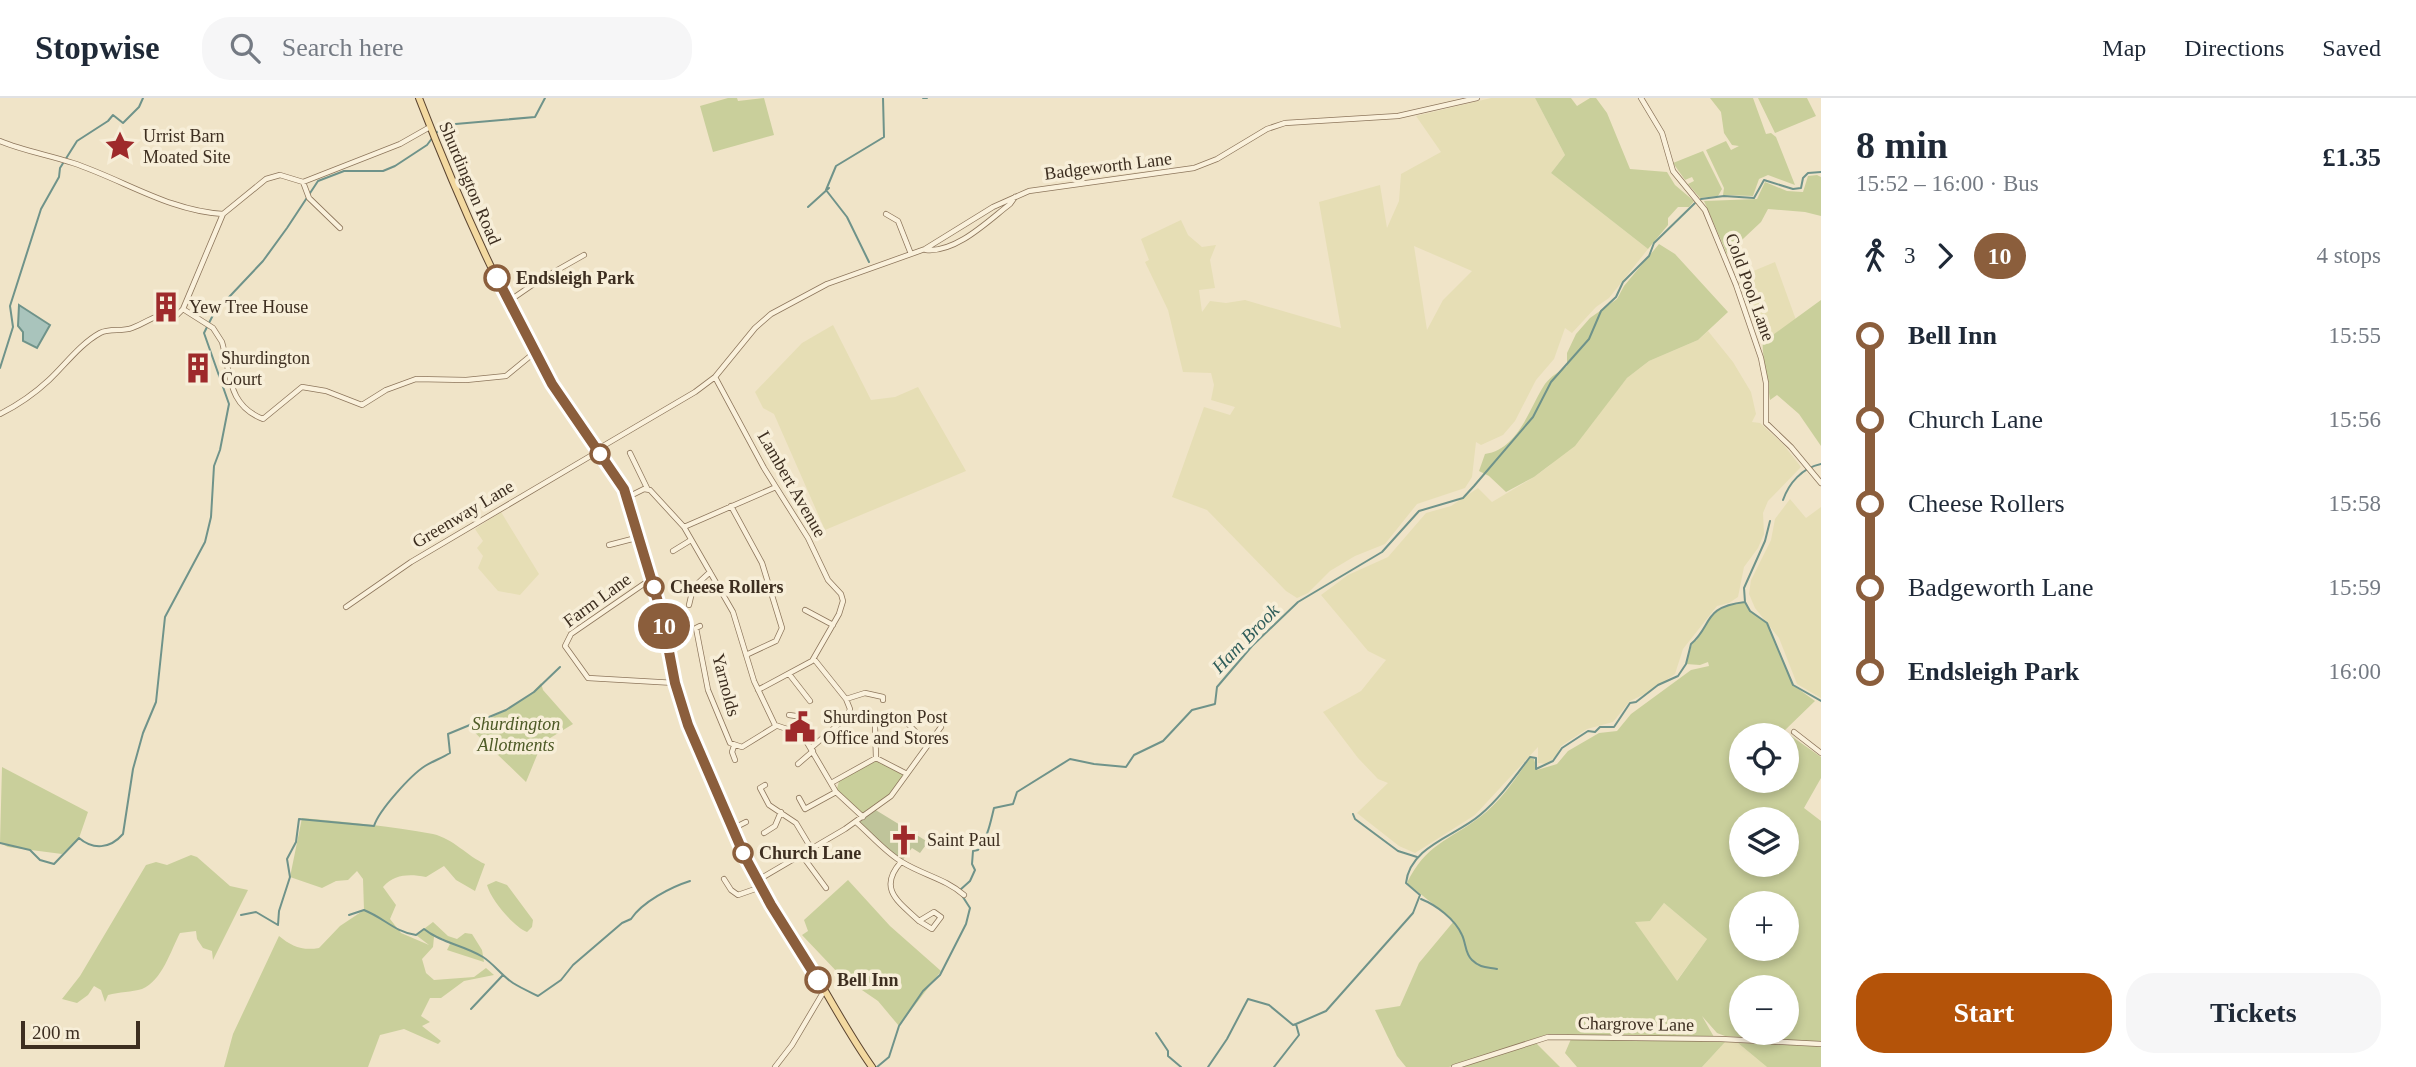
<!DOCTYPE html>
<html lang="en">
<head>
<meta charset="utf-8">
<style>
  :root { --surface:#fff; --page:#f6f6f7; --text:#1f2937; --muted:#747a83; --line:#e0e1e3; --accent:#b45309 }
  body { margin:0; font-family:Georgia,serif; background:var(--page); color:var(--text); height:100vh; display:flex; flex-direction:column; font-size:26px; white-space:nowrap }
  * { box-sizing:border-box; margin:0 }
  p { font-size:23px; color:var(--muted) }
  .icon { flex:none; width:38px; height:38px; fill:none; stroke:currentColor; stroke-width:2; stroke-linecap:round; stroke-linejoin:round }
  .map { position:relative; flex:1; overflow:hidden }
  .sheet { display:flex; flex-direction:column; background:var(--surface); width:595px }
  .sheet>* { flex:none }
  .badge { padding:0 14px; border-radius:23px; font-size:24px; line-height:46px }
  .fabs { position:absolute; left:1729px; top:625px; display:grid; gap:14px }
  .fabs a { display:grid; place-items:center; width:70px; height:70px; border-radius:50%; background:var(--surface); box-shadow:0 4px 10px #0003; font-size:35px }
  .scale { position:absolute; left:21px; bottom:18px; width:119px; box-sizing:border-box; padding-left:7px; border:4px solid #3d2e20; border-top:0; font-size:19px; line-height:24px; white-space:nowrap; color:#3d2e20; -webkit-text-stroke:5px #f7eed8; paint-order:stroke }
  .map>.badge { position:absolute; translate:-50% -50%; box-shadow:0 0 0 4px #fff }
  .legs { display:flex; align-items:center; gap:10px; height:77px; padding:0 35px; font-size:23px }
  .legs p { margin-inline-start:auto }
  .overview { display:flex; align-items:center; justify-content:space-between; height:119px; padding:0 35px }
  h1 { font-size:38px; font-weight:600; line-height:52px }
  .button { display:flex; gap:14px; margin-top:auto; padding:14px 35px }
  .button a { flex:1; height:80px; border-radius:28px; background:var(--accent); color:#fff; font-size:28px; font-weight:600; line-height:80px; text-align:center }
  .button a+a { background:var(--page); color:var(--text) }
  ul { padding:0 35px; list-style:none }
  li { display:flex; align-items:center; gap:24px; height:84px; font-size:26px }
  li i { display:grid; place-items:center; width:10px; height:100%; margin:0 9px; background:currentColor }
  li i::after { content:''; width:18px; height:18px; margin:-9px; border:5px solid; border-radius:50%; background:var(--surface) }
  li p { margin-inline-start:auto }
  li:first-child i { background:linear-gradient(#0000 50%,currentColor 0) }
  li:last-child i { background:linear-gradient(currentColor 50%,#0000 0) }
  header { display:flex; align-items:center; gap:42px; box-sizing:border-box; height:98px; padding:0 35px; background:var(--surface); border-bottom:2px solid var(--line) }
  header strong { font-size:33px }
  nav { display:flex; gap:38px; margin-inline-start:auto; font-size:24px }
  .search { width:490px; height:63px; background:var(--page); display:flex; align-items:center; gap:18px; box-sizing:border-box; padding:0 24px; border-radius:28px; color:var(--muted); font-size:26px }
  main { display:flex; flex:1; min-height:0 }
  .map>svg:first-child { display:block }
  .farmland { fill:#e6deb5; fill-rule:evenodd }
  .green { fill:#c9cf9b; fill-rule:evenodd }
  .cemetery { fill:#bfc49a }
  .water { fill:#a9c4bc; stroke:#6f938a; stroke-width:2 }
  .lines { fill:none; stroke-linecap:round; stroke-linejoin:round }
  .stream { stroke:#6f938a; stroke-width:2 }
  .minor-casing { stroke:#8d765c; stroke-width:6 }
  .major-casing { stroke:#5b4430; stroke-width:8 }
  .minor { stroke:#faf1dc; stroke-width:4.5 }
  .major { stroke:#f3d9a0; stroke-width:6 }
  .line-1-casing { stroke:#fff; stroke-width:16 }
  .line-1 { stroke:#8b5e3c; stroke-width:10 }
  .stop-1-dot { fill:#fff; stroke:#8b5e3c; stroke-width:3.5 }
  .labels { text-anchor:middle; stroke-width:7; stroke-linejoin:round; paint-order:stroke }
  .poi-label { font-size:18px; fill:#3d2e20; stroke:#f7eed8; text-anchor:start }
  .street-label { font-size:18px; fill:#3d2e20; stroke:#f7eed8 }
  .stop-label { font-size:18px; font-weight:bold; fill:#3d2e20; stroke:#f7eed8; text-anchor:start }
  .park-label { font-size:18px; font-style:italic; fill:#4d5a26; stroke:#f7eed8 }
  .water-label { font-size:19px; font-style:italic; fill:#2f5d5a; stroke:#f7eed8 }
</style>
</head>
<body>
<header>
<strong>Stopwise</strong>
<div class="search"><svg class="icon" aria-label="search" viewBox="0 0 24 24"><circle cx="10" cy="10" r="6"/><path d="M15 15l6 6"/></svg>Search here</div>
<nav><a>Map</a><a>Directions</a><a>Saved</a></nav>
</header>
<main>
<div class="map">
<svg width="1821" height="969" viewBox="0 0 1821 969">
  <rect width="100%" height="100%" fill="#f0e4c8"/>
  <path class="farmland" d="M1491,0H1535L1565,57L1551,75L1648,151L1609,200L1596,209L1572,235L1565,230L1554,261L1536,282L1515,323L1503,337L1481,347L1476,344L1472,379L1465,390L1417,406L1385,446L1355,458L1330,473L1308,495L1297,500L1286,493L1207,412L1172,399L1204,309L1230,317L1235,309L1211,302L1214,287L1211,275L1183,274L1168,212L1145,164L1149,162L1141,141L1181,122L1188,137L1202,149L1216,147L1210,162L1215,190L1199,192L1202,214L1210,203L1226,205L1245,202L1341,230L1319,104L1380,87L1387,130L1399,103L1401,76L1441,54L1416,18ZM1414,148L1472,173L1443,202L1427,232Z
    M1775,164L1796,222L1763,244L1739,185L1751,174Z
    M833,227L871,302L895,299L918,289L966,373L825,432L774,316L763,310L755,294L802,245Z
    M1708,233L1733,264L1751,294L1756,316L1752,324L1760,325L1783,346L1801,369L1768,403L1763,415L1764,436L1758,450L1744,469L1738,499L1729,505L1717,508L1683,551L1675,576L1649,594L1630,603L1613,624L1587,631L1561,648L1555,660L1546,666L1538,665V649L1475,717L1415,755L1399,748L1357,715L1388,685L1378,681L1358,660L1323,614L1361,593L1386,562L1368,553L1321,497L1348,477L1388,459L1426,415L1451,408L1478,390L1492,404L1534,379L1549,368L1603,310L1627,280L1649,263L1698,242Z
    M1790,401L1806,420L1821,409V600L1797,586L1779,540L1755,510L1749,496L1751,482L1771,442L1775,421Z
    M501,414L539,476L520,497L498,493L478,470L483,458L477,450L483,443L475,431Z
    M1664,805L1707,841L1665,899L1609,856L1636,823H1650Z
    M1726,943L1738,945L1767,969H1702Z"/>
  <path class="green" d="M728,0H737L738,3L764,0L774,37L713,54L700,8Z
    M1535,0H1571L1577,8L1590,0H1596L1607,15L1630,71L1667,74L1675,87L1694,103L1689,109H1678L1668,120V127L1648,151L1551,75L1565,57Z
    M1710,0H1753L1766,36L1771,35L1776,39L1795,87L1768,77L1759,81L1753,98L1723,97L1724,90L1706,52L1726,43L1731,52L1739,48L1732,47L1724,35L1721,14Z
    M1758,0H1807L1816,18L1775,35Z
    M1703,53L1722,91L1718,98L1700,100L1688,86L1694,83L1692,79L1685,82L1673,65Z
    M1817,77L1821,79V118L1805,114L1768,111L1761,124L1727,156L1704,103L1757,101L1765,84L1787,93L1803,94L1808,78Z
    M1659,146L1675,156L1728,214L1698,242L1649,263L1627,280L1575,348L1534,379L1506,394L1489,378L1479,373L1485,356C1519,351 1529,310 1545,286C1551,278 1559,274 1567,268V255L1576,236L1590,220L1617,201L1624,188Z
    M1821,202V348L1799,316L1777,297L1770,302C1769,289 1761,252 1763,244Z
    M1745,504L1750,513L1767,525L1793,587L1815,603L1784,633L1821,659V680L1804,710L1821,723V944L1725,938L1717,935L1702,918L1714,939L1548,936L1449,969H1406L1397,958L1375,912L1400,908L1419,865L1454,823L1407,785C1426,746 1448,743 1480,719C1501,703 1515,681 1530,660L1534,661L1537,672L1557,666L1568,653L1599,635L1617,633L1631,616L1691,572L1709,568L1708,564L1700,567L1686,566L1693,543H1696C1710,520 1713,508 1745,504ZM1741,637H1787V682H1741ZM1741,721H1787V766H1741ZM1664,805L1707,841L1677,883L1635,824L1650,823ZM1741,805H1787V850H1741ZM1741,889H1787V934H1741Z
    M541,585L543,592L573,626L542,645L526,684L468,628C493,620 524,606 541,585Z
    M873,661L907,676L902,686L863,719L836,694L840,680Z
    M2,669L88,714L79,740L62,756L8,749L0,745Z
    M302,720C346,724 391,728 433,736C454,741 467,758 485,766L475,793L456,782L444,768L426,779C409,776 395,776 383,789L396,807L390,821L401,835L429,847L416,837L433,824L448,838L457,841L465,835L472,836L482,852L484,864L447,852L450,846L442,840L434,839L433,849L422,861L426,875L434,882L474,879L486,870L494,877L464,883L441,900H430L421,918L430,924L422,928L441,943L438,946L404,931L380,937L368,969H224L233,936L279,838C291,848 302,853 319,850L340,828L364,812L363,781L357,773L348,782L336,783L322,790L290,779Z
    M191,757L197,759L230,788L248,792L213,862L212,853L203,850L197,841L196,833L180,835C171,852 162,883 142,891C132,894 119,894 108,897L105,904L101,892L94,888L88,897L77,905L62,901L80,878L146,767L156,764L167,767Z
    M848,782L890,828L941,873L899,928L878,903L840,877L802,837L808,833L804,822Z
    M496,783L507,787L533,822L532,829L527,834C513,828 491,802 487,787Z
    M1571,941L1726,943L1702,969H1577L1565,955Z
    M1534,943L1560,969H1463Z
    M1738,945L1821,948V969H1767Z"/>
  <path class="cemetery" d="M874,711L928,744L920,755L912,750L901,764L856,724Z"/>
  <path class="water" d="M19,207L50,227L37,250L23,243V234L18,228Z"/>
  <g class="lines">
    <path class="stream" d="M923,0H927
      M436,35L444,27L535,19L545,0
      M1701,101L1724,98L1754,100L1764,82L1793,91L1801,90L1803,80L1808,75L1821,74
      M808,109L829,90
      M869,164L847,119L826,92L836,68L884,39L883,0
      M0,270L13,229L10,208L41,111L59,79L60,70L77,43L108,23L113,17L123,25L139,9L143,0
      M1783,402C1789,385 1802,370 1821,366
      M1770,423L1765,443L1744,490L1745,504L1750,513L1767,525L1793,587L1821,603
      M1353,716L1355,721L1398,753L1417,759
      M0,745L30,752L40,762L54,766L79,740C93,752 110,751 123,736L133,671L143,635L156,604L165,519L205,444L211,419L214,368L220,352L229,306L204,235L214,215L263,163L287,130L318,83L344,73H383L395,68L427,47L433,39
      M960,792L970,783L975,772L972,766L973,753L978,752C988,739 990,726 994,710L1013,706L1017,694L1070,661L1094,666L1126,669L1134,657L1163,643L1192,612L1215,606L1217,589L1252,548L1298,504L1382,454L1419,413L1463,400L1474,388L1533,319L1551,284L1589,241L1601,213L1616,199L1623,184L1649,158L1654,145L1695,105
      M1421,801C1436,807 1455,821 1462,837C1466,845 1465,856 1472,862C1480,870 1487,869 1497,871
      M241,817L256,814L278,827L279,813L290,779L287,761L296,744L299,721L374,728C379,712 411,677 425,668C433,663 442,660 450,655L448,636L506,612L534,594L560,569
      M349,817L364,812C384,820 395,834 416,837L424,831C441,845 464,847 483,859C494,866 502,878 513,885C521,890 530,894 538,898L561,882L573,867L622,825L631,821C642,804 671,789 690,783
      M471,911L503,877
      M1156,935L1168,953V958L1181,969
      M877,969L889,959L899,928L923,893L940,877L966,826L970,810L961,796
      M1208,969L1227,941L1248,901L1269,907L1293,927L1296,926
      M1274,969L1299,937L1296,926L1326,913L1413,815L1420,797L1406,785C1410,748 1456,738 1480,717C1500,700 1514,680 1530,659L1536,660V671L1553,663L1562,650L1588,633L1595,634L1600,629H1614L1630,605L1636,604L1658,587L1678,578L1686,566L1691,546C1713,527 1702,509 1745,504"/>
    <g class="minor-casing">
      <path id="minor" d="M1641,0L1662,35L1673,73L1705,112L1736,187L1761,260L1766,285V325L1791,349L1821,385
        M430,29L400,46L303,84L280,77L266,81L223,116L183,211L213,230L222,244C231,276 227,307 263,321L302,289L326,293L362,307L386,292L416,281L466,282L506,278L534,255
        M0,43C24,53 49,57 73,65C124,82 169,113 223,116
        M303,84L309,100L340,130
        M886,116L898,123L911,156
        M926,152C956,155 988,123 1010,106L1015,99
        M509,203L538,183L584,157
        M715,279L764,370L808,440L828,482L841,496L843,503L839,516L812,563L758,592
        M0,316C18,307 34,296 49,282C65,267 80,246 100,235C110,230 122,234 132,230C155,221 149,217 177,217L183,211
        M598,351L695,294L715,279L755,230L771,216L827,186L925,151L993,109L1029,93L1194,70L1217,61L1267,31L1285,25L1398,18L1477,0
        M630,355L647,390
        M628,399L644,391L650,392L684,429L733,514L754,583L775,627L802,636L836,694L863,719
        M731,408L762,465L782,530L776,543L746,557
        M684,429L776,389
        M609,447L640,439
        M673,453L691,442
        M651,481L571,536L565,548L588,580L675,585
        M689,507L693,490L710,474
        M346,509L411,464L599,353
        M805,512L833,527
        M700,528L696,530L708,592L730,645L742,649L776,628
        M789,576L810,603
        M846,601L865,595L883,599V602
        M789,617L803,619L802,636
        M904,622L928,646
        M875,628L876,660
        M1794,634L1821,655
        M734,648L732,654L735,662
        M811,650L847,619L850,611L846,601L814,561
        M798,666L813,653
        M831,685L876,660L907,676
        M765,687L760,690L769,707L796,725L811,750
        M799,700L805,711L836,694
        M856,724C871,737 885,754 902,764C923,777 946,781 964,797
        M732,731L746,724
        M764,735L775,728L781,714
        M801,756L826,790
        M901,764C877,791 899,804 919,823L934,814L941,819L932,831L919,823
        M724,781L731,792L738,797L761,789
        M758,782L845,731L891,698L941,629
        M775,969L792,947L824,893
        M1454,969L1548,939L1721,941L1821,946"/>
    </g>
    <g class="major-casing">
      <path id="major" d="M419,0C457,98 499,194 551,285C573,323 609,356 626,397C655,464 660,538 681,606C706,692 751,774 799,849C824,889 845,931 872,969"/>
    </g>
    <use href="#minor" class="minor"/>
    <use href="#major" class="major"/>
  </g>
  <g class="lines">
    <g class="line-1-casing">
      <path id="line-1" d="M497,180L552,286L624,391L662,517L675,585L688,627L745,759L771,807L818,882"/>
    </g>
    <use href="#line-1" class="line-1"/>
  </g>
  <defs>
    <g id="sight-bare" transform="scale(2.415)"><path d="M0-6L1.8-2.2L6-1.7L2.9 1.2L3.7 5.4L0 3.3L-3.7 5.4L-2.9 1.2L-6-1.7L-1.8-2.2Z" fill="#9e2a2b" stroke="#f7eed8" stroke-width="2.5" paint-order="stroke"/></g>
    <g id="building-bare" transform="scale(2.415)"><path d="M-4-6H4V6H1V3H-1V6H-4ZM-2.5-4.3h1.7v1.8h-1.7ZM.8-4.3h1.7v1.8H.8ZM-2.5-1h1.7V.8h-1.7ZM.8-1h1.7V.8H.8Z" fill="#9e2a2b" stroke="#f7eed8" stroke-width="2.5" paint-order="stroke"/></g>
    <g id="civic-bare" transform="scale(2.415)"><path d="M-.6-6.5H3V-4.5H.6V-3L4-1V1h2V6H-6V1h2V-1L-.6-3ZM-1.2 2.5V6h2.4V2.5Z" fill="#9e2a2b" stroke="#f7eed8" stroke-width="2.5" paint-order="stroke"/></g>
    <g id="church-bare" transform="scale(2.415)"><path d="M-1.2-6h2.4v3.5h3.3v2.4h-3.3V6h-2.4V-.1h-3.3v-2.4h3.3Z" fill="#9e2a2b" stroke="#f7eed8" stroke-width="2.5" paint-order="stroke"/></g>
  </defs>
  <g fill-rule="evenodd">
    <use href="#sight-bare" x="120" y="48"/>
    <use href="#building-bare" x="166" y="209"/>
    <use href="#building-bare" x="198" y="270"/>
    <use href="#civic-bare" x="800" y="629"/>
    <use href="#church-bare" x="904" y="742"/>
  </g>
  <g class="stop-1-dot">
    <circle cx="497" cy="180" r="12"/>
    <circle cx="600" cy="356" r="9"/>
    <circle cx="654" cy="489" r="9"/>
    <circle cx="743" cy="755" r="9"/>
    <circle cx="818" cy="882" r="12"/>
  </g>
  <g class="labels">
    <g class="poi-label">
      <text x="143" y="44">Urrist Barn<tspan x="143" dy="21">Moated Site</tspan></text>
      <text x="189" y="215">Yew Tree House</text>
      <text x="221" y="266">Shurdington<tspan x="221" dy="21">Court</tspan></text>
      <text x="823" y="625">Shurdington Post<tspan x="823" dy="21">Office and Stores</tspan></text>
      <text x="927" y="748">Saint Paul</text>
    </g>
    <g class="street-label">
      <text transform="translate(1108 68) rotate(-7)" y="6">Badgeworth Lane</text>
      <text transform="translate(470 85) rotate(67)" y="6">Shurdington Road</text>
      <text transform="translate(1750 189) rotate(70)" y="6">Cold Pool Lane</text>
      <text transform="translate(792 386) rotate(60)" y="6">Lambert Avenue</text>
      <text transform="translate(463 416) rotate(-31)" y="6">Greenway Lane</text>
      <text transform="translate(597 502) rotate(-36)" y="6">Farm Lane</text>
      <text transform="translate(726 587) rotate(75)" y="6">Yarnolds</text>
      <text transform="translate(1636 926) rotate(1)" y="6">Chargrove Lane</text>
    </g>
    <g class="stop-label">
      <text x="516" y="186">Endsleigh Park</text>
      <text x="670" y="495">Cheese Rollers</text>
      <text x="759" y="761">Church Lane</text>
      <text x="837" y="888">Bell Inn</text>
    </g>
    <g class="park-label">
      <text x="516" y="632">Shurdington<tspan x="516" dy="21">Allotments</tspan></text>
    </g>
    <g class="water-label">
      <text transform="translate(1245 540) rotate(-46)" y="7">Ham Brook</text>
    </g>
  </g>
</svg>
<div class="fabs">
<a><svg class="icon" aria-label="locate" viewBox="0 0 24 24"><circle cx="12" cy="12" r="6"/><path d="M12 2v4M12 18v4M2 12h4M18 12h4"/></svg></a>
<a><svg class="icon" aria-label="layers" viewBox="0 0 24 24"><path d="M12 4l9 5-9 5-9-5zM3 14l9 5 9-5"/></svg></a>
<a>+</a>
<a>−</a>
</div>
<div class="scale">200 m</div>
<b class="badge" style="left:664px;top:528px;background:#8b5e3c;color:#fff">10</b>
</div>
<section class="sheet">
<div class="overview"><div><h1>8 min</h1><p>15:52 – 16:00 · Bus</p></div><b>£1.35</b></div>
<div class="legs"><svg class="icon" aria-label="walk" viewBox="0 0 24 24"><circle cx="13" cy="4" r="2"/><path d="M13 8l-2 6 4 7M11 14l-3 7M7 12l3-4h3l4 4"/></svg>3<svg class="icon" aria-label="forward" viewBox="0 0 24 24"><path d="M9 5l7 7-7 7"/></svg><b class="badge" style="background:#8b5e3c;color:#fff">10</b><p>4 stops</p></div>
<ul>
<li><i style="color:#8b5e3c"></i><b>Bell Inn</b><p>15:55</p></li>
<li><i style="color:#8b5e3c"></i><span>Church Lane</span><p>15:56</p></li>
<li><i style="color:#8b5e3c"></i><span>Cheese Rollers</span><p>15:58</p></li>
<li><i style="color:#8b5e3c"></i><span>Badgeworth Lane</span><p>15:59</p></li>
<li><i style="color:#8b5e3c"></i><b>Endsleigh Park</b><p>16:00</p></li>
</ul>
<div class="button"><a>Start</a><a>Tickets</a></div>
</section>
</main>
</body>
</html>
